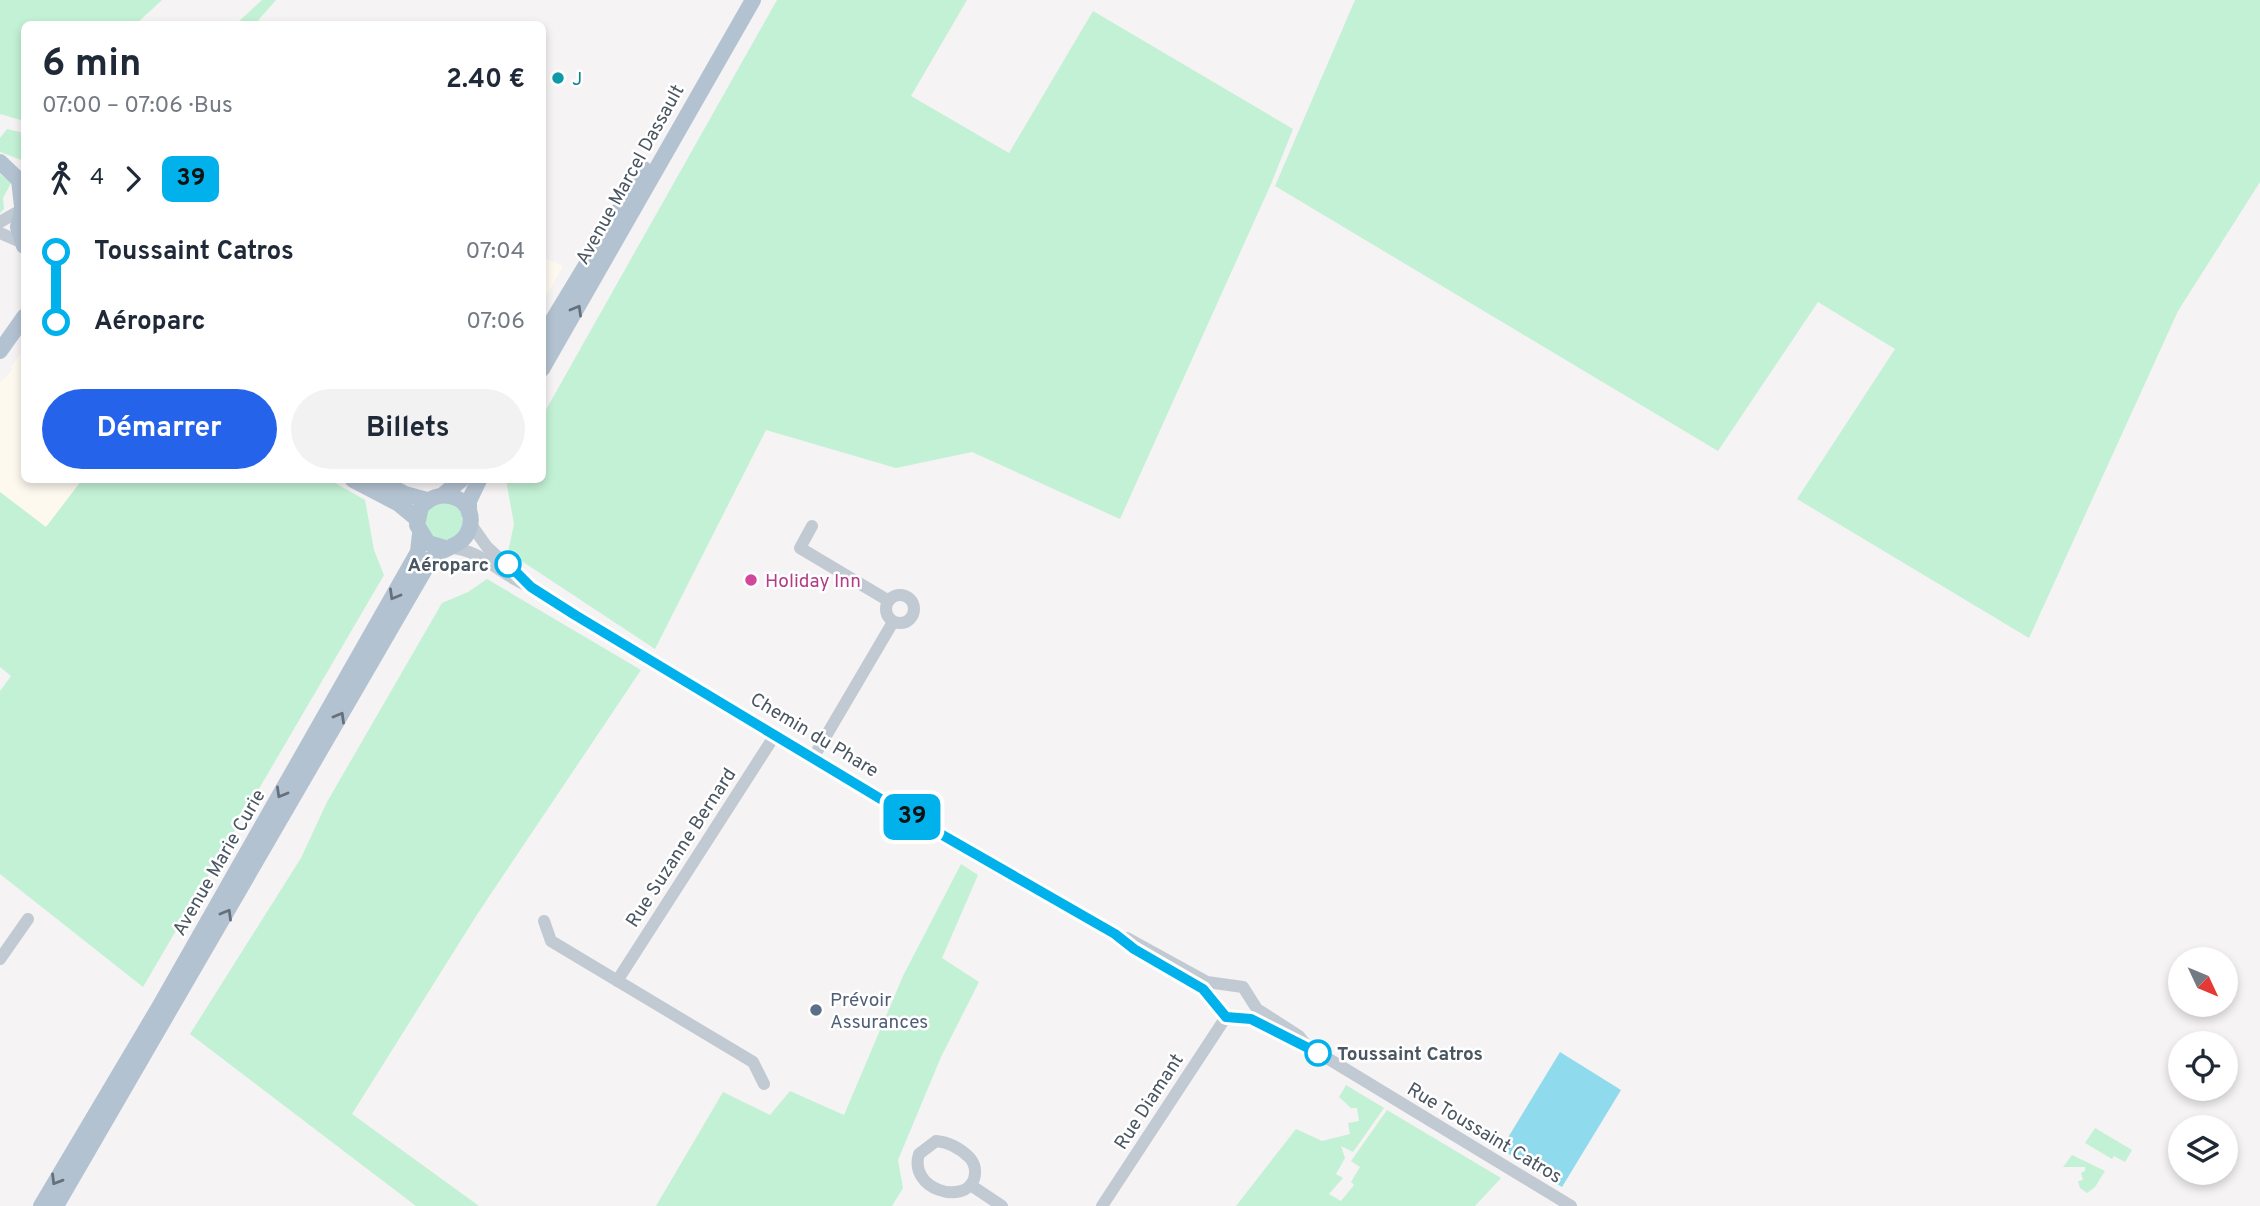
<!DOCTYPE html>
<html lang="fr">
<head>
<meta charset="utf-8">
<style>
  :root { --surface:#fff; --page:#f2f2f3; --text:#1f2937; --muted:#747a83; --accent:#2563eb }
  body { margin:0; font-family:Overpass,sans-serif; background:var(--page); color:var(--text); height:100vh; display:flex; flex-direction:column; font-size:26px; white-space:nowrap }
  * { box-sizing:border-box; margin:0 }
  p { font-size:23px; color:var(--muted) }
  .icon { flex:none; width:38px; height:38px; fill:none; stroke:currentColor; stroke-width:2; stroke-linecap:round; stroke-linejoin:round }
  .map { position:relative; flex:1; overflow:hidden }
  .sheet { position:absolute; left:21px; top:21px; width:525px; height:462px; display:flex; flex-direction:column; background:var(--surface); border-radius:10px; box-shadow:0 4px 10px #0003 }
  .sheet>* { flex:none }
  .badge { padding:0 14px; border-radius:10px; font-size:24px; line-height:46px }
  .needle { width:46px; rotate:134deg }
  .tools { position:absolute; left:2168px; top:947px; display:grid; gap:14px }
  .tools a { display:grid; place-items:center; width:70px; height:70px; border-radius:50%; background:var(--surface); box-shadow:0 4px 10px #0003; font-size:35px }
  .map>.badge { position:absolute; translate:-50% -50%; box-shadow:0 0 0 4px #fff }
  .legs { display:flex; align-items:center; gap:10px; height:77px; padding:0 21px; font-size:23px }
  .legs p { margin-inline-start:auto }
  .summary { display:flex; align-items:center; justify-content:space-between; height:119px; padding:0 21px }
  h1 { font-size:38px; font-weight:700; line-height:52px }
  .button { display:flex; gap:14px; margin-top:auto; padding:14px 21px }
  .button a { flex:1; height:80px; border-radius:42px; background:var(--accent); color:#fff; font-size:28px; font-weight:700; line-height:80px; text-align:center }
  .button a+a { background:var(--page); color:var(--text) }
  ul { padding:0 21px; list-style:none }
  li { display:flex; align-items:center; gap:24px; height:70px; font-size:26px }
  li i { display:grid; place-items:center; width:10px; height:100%; margin:0 9px; background:currentColor }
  li i::after { content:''; width:18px; height:18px; margin:-9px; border:5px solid; border-radius:50%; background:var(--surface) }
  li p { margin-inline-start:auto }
  li:first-child i { background:linear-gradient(#0000 50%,currentColor 0) }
  li:last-child i { background:linear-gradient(currentColor 50%,#0000 0) }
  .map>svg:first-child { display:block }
  .commercial { fill:#fdf9ef }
  .green { fill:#c3f1d5 }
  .water { fill:#90daee }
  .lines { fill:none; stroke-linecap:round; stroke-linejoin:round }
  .minor { stroke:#c1cad2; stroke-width:12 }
  .major { stroke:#b3c2d1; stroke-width:16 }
  .oneway { stroke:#64717d }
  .line-1-casing { stroke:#fff; stroke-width:16 }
  .line-1 { stroke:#00b1eb; stroke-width:10 }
  .culture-dot { fill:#0f9aa8; stroke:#fff; stroke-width:2.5 }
  .stop-1-dot { fill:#fff; stroke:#00b1eb; stroke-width:3.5 }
  .hotel-dot { fill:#d1479c; stroke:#fff; stroke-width:2.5 }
  .service-dot { fill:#5c6f8a; stroke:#fff; stroke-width:2.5 }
  .labels { text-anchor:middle; stroke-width:5; stroke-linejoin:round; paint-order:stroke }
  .culture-label { font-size:19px; fill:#0d838f; stroke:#fff; text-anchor:start }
  .street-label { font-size:19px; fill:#4a5661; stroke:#fff }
  .stop-label { font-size:19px; font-weight:bold; fill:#4a5661; stroke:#fff; text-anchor:end }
  .hotel-label { font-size:19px; fill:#b23c85; stroke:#fff; text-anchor:start }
  .service-label { font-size:19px; fill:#4e5e75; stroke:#fff; text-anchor:start }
</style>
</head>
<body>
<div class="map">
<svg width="2260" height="1206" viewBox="0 0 2260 1206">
  <rect width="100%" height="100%" fill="#f5f3f3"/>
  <path class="commercial" d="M543,257L563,266L543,302Z
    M24,349V480H82L46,527L0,492V382L13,370L11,367Z"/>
  <path class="green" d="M0,0H162L136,24H24V121L0,114Z
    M262,0H276L255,24H236Z
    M777,0H967L911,96L1009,153L1093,11L1293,129L1271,184L1120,519L972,452L896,468L766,430L655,649L508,552L514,524L506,480H542L543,415Z
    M1355,0H2260V182L2178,311L2029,638L1797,499L1895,349L1818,302L1718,451L1275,186Z
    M7,129L24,133V161L0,152V138Z
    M0,174L11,183L3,198L4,209L0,213Z
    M82,480H330L365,500L374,550L384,575L143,987L0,874V691L11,676L0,667V492L46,527Z
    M425 521a19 19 0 1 1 38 0a19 19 0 1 1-38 0Z
    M487,579L641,670L478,913L352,1114L479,1206H416L190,1034L301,858L327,802L442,603L468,592Z
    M961,864L978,875L942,958L979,982L941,1057L898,1160L903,1188L892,1206H656L723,1092L770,1115L790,1091L844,1115L903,976Z
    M1346,1085L1384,1108L1353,1152L1341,1146L1345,1158L1336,1174L1343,1178L1329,1194L1341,1201L1354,1185L1351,1182L1360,1167L1351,1161L1387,1110L1501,1178L1475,1206H1236L1296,1129L1322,1141L1350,1134L1348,1123L1359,1121L1357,1108H1351L1339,1097Z
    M2095,1128L2132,1150L2125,1162L2114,1156L2112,1159L2085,1143Z
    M2072,1155L2105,1171L2095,1187L2087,1193L2080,1188L2078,1181L2083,1180L2081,1173L2085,1171V1167H2063Z"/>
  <path class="water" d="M1560,1052L1621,1090L1562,1187L1501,1149Z"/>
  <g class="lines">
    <path class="minor" d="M0,222L21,210
      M0,233L23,243
      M470,523L487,547L531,587
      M812,526L800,548L889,601
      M449,548C480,548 502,577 531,587L904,812L1115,934C1147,960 1189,974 1217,1003
      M886 609a14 14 0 1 1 28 0a14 14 0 1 1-28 0Z
      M813,758L893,622
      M544,921L551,941L753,1062L764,1084
      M1127,938L1207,982L1243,987L1257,1009L1299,1036L1308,1047
      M0,959L28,919
      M617,981L775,735
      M1242,1018C1267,1022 1285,1040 1309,1047L1571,1206
      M936,1141C949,1142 961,1149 970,1158C975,1164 976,1172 974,1179C964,1206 908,1189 919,1154Z
      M972,1186L1002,1206
      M1102,1206L1226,1017"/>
    <path class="major" d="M0,162L19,180L22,206
      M24,202L18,227L24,246
      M542,338L644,169
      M0,351L24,317
      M542,369L753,0
      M353,480L399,504L417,519
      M379,480L405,494L427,500
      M444,494L461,480
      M469,513V501L479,480
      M41,1206L158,1009L418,552L420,534
      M56,1206L431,559C442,547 459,548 467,534C483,503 444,481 421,507L417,525L428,543L445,548"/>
  </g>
  <defs><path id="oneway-chevron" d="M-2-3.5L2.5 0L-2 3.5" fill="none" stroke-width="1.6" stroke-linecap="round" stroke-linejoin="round" transform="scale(1.75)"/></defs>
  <g class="oneway">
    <use href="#oneway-chevron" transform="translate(577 310) rotate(-60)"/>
    <use href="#oneway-chevron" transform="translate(394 595) rotate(120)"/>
    <use href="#oneway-chevron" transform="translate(340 717) rotate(-60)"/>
    <use href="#oneway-chevron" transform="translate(281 793) rotate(120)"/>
    <use href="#oneway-chevron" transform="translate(227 914) rotate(-60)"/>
    <use href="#oneway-chevron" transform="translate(56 1180) rotate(121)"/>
  </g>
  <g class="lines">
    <g class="line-1-casing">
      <path id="line-1" d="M508,564L531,587L575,615L904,813L1115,934L1134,949L1203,989L1226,1017L1251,1019L1318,1053"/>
    </g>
    <use href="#line-1" class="line-1"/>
  </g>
  <circle class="culture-dot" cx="558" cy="78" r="7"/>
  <g class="stop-1-dot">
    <circle cx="508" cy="564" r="12"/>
    <circle cx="1318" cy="1053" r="12"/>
  </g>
  <circle class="hotel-dot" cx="751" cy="580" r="7"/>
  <circle class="service-dot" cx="816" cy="1010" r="7"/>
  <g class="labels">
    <g class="culture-label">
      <text x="572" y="85">J</text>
    </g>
    <g class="street-label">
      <text transform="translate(629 174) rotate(-61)" y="7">Avenue Marcel Dassault</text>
      <text transform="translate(815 734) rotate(31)" y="7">Chemin du Phare</text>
      <text transform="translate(680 847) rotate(-57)" y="7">Rue Suzanne Bernard</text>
      <text transform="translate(218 862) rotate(-60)" y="7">Avenue Marie Curie</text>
      <text transform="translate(1148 1101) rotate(-57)" y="7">Rue Diamant</text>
      <text transform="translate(1485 1132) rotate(31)" y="7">Rue Toussaint Catros</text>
    </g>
    <g class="stop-label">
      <text x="489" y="571">Aéroparc</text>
      <text x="1337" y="1060" text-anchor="start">Toussaint Catros</text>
    </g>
    <g class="hotel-label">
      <text x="765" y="587">Holiday Inn</text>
    </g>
    <g class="service-label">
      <text x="830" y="1006">Prévoir<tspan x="830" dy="22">Assurances</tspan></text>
    </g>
  </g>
</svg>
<div class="tools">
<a><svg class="needle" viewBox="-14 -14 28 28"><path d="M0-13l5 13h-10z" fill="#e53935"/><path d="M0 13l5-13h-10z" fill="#747a83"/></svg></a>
<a><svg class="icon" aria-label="locate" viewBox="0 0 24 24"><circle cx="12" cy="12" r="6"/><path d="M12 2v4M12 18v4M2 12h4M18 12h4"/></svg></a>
<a><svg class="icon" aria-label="layers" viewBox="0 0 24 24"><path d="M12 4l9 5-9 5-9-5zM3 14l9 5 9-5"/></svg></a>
</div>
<b class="badge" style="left:912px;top:817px;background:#00b1eb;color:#111">39</b>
<section class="sheet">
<div class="summary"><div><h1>6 min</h1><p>07:00 – 07:06 · Bus</p></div><b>2.40 €</b></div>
<div class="legs"><svg class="icon" aria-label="walk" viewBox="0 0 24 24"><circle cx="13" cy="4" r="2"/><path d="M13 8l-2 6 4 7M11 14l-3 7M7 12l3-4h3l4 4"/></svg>4<svg class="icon" aria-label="forward" viewBox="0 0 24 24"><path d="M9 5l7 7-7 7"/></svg><b class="badge" style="background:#00b1eb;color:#111">39</b></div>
<ul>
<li><i style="color:#00b1eb"></i><b>Toussaint Catros</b><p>07:04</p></li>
<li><i style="color:#00b1eb"></i><b>Aéroparc</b><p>07:06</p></li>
</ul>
<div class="button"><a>Démarrer</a><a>Billets</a></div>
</section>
</div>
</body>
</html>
